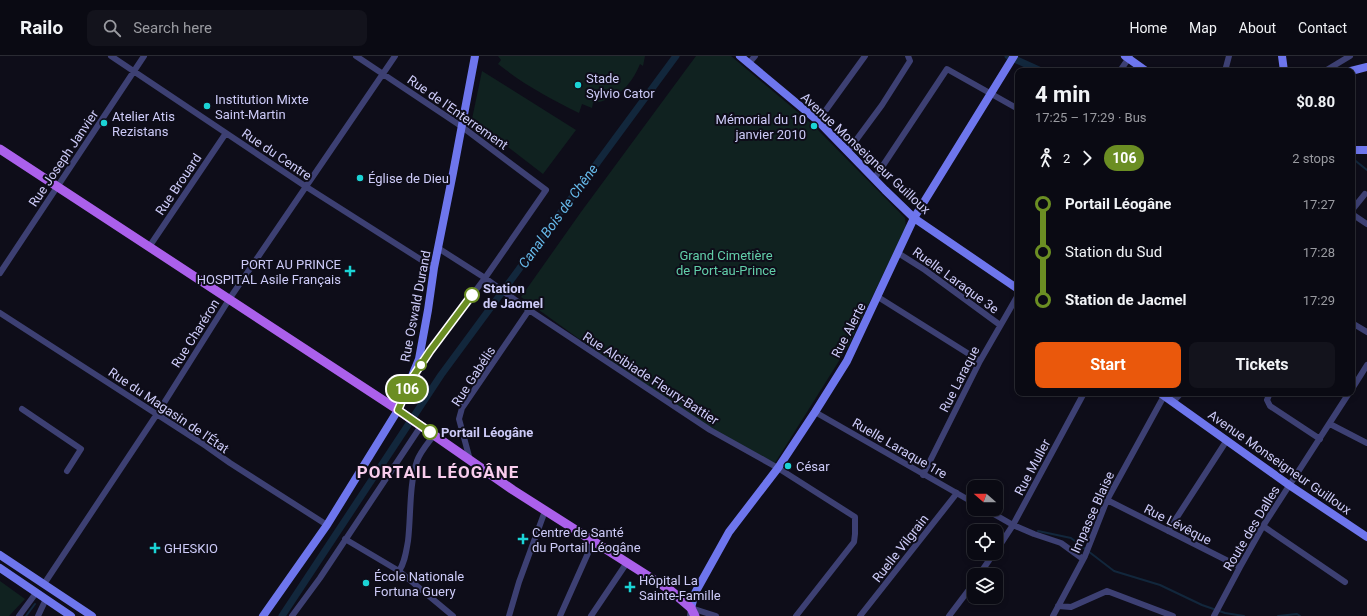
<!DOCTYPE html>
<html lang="en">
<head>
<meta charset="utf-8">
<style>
  :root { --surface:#0a0a13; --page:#13131c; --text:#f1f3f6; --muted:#999aa0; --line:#2a2b33; --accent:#ea580c }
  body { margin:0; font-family:Roboto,sans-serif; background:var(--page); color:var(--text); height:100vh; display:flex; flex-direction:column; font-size:15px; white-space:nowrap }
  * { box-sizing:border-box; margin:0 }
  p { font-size:13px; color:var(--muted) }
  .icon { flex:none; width:22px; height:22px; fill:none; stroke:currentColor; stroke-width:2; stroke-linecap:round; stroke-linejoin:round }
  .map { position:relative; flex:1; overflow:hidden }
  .side { position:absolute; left:1015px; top:12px; width:340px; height:328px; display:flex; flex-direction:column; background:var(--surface); border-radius:8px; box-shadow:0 2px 6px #0003,0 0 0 1px var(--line) }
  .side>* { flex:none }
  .badge { padding:0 8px; border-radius:13px; font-size:14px; line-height:26px }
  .needle { width:26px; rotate:290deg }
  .tools { position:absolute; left:967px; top:424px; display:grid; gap:8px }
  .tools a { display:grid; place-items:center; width:36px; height:36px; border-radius:8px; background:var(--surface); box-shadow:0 2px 6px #0003,0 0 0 1px var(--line); font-size:20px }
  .map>.badge { position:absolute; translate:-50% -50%; box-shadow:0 0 0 2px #fff }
  .legs { display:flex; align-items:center; gap:6px; height:44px; padding:0 20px; font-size:13px }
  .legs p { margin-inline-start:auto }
  .head { display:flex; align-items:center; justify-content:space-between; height:68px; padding:0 20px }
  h1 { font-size:22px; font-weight:700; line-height:30px }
  .button { display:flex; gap:8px; margin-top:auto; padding:8px 20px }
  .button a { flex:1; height:46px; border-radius:8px; background:var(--accent); color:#fff; font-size:16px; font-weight:700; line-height:46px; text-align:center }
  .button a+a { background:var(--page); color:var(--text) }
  ul { padding:0 20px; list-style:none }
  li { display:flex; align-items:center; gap:14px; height:48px; font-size:15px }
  li i { display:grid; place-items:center; width:6px; height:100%; margin:0 5px; background:currentColor }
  li i::after { content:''; width:10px; height:10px; margin:-5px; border:3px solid; border-radius:50%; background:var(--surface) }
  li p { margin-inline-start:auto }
  li:first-child i { background:linear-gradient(#0000 50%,currentColor 0) }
  li:last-child i { background:linear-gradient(currentColor 50%,#0000 0) }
  header { display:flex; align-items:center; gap:24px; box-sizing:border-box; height:56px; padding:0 20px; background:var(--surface); border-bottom:1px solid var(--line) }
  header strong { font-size:19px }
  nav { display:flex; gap:22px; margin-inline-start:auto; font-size:14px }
  .search { width:280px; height:36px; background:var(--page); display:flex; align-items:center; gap:10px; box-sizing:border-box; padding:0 14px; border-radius:8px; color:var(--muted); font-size:15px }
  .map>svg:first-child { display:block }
  .green { fill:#102220 }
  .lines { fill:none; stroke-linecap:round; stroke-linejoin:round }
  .stream { stroke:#12273c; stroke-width:2 }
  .canal { stroke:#12273c; stroke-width:7 }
  .street { stroke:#3d4073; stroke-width:6 }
  .secondary { stroke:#6e76ed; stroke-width:8 }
  .primary { stroke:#ab60eb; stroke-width:9 }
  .line-1-casing { stroke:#fff; stroke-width:9 }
  .line-1 { stroke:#6b8e23; stroke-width:6 }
  .poi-dot { fill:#1bd3d5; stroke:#0e0d19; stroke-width:1.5 }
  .stop-1-dot { fill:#fff; stroke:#6b8e23; stroke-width:2 }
  .labels { text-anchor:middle; stroke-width:4; stroke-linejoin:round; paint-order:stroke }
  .poi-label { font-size:13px; fill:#cdcbf8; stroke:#0e0d19; text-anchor:start }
  .street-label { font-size:13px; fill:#cdcbf8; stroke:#0e0d19 }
  .park-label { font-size:13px; fill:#62cea9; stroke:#0e0d19 }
  .stop-label { font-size:13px; font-weight:bold; fill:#cdcbf8; stroke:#0e0d19; text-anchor:start }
  .water-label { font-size:14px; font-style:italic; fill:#66baeb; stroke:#0e0d19 }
  .district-label { font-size:17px; font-weight:bold; letter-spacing:1px; fill:#f9cded; stroke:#0e0d19 }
</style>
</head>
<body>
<header>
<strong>Railo</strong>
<div class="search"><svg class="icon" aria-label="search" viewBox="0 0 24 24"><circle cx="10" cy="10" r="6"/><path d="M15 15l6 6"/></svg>Search here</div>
<nav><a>Home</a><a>Map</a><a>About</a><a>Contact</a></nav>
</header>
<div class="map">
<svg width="1367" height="560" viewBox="0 0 1367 560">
  <rect width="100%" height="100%" fill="#0e0d19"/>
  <path class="green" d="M498,0H645L643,10L640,8C634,23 622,40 605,44C601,46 597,46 593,47L592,52L582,48L579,57C551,43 523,28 498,8L501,4Z
    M696,0H731L787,47L814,70L905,162L906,171L849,289L775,407L721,378L654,337L521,241L581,156Z
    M482,15L576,74L543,118L472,63Z
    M0,525L25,543L9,560H0Z"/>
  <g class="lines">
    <path class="stream" d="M1352,102L1367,114
      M1038,475L1071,482L1114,515L1160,529L1202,549L1225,557L1244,560
      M26,560L35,548
      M1278,560L1297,558L1300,560"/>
    <path class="canal" d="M1008,0L1041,15
      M282,560L441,319L676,0"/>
    <path class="street" d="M111,0L305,130L434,212
      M356,0L461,70L546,134L485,222L430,295L417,315
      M749,7L755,0
      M1120,15L1130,0
      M1225,15L1229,0
      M1325,15L1350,0
      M818,65L865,0
      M848,95L882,49L910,5L908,0
      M874,123L947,13L1018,53
      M1352,154L1365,138
      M1352,158L1367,168
      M149,191L226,77
      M438,192L485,222L529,254L710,374L778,412L855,461V478L854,486L796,560
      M898,197L925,214L1000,269
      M0,217L144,0
      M878,241L980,305
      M0,257L206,390L230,407L327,469
      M1352,267L1367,276
      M1352,333L1367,309
      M1270,337L1267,344L1270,350L1320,383
      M1173,346L1181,337
      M22,353L81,393L67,415
      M815,356L974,447
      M1330,368L1367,387
      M470,404L459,363L462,352L529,254
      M923,419L980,305L1018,239
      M1107,444L1240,511
      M985,453L1013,469L1034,478L1061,487L1083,503
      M1263,470L1345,526
      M1168,475L1227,384
      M345,483L399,515L453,560
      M996,495L1013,469L1084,337
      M399,515C405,506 406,496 408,485C411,460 409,429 417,405C420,396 428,387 434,379
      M979,519L994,497
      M44,528L147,373L157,358L230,242L395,0
      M1058,550L1071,551L1107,535L1173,560
      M19,560L36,537
      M38,560L46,543
      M292,560L320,522L421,370
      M509,560L519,526L545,455
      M560,560L593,486
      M591,560L626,508
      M690,560L691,552L716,560
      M860,560L957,437
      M949,560L974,527
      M1053,560L1085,500L1107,444L1164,340
      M1214,560L1240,511L1263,470L1349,337"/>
    <path class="secondary" d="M740,0L818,65L885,134L914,162L1018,233
      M1125,0L1146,15
      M1282,0L1284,15
      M1351,15L1367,11
      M1352,94H1367
      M1160,337L1289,429L1367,481
      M0,499L92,560
      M0,512L71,560
      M691,552L695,537L729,476L778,412L815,356L847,305L914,162L1014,0
      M263,560L327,469L398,354L419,303L428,254L434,212L453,117L475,0"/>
    <path class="primary" d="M0,93L395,352L513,434L670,534L691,552L695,560"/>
  </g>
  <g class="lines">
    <g class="line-1-casing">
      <path id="line-1" d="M430,376L398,354L412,322L430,295L472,239"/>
    </g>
    <use href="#line-1" class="line-1"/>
  </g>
  <g class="poi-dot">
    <circle cx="578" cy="29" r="4"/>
    <circle cx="207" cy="50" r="4"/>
    <circle cx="104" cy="67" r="4"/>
    <circle cx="814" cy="70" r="4"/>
    <circle cx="360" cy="122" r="4"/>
    <path d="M348 209h4v4h4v4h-4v4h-4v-4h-4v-4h4z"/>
    <circle cx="788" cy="410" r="4"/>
    <path d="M521 477h4v4h4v4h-4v4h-4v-4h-4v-4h4z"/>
    <path d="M153 486h4v4h4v4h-4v4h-4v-4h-4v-4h4z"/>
    <circle cx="366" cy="527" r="4"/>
    <path d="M628 525h4v4h4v4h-4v4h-4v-4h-4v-4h4z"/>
  </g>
  <g class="stop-1-dot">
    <circle cx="472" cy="239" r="7"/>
    <circle cx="421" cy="309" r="5"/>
    <circle cx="430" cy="376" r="7"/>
  </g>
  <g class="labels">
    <g class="poi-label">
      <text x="586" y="27">Stade<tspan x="586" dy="15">Sylvio Cator</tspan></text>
      <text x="215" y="48">Institution Mixte<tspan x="215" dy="15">Saint-Martin</tspan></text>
      <text x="112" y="65">Atelier Atis<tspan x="112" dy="15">Rezistans</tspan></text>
      <text x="806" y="68" text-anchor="end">Mémorial du 10<tspan x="806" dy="15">janvier 2010</tspan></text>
      <text x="368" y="127">Église de Dieu</text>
      <text x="341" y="213" text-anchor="end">PORT AU PRINCE<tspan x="341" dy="15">HOSPITAL Asile Français</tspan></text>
      <text x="796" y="415">César</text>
      <text x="532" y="481">Centre de Santé<tspan x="532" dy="15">du Portail Léogâne</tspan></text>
      <text x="164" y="497">GHESKIO</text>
      <text x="374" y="525">École Nationale<tspan x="374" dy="15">Fortuna Guery</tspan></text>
      <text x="639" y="529">Hôpital La<tspan x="639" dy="15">Sainte-Famille</tspan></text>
    </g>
    <g class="street-label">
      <text transform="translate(458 56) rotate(35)" y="5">Rue de l'Enterrement</text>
      <text transform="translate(866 97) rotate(43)" y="5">Avenue Monseigneur Guilloux</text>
      <text transform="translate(277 98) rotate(34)" y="5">Rue du Centre</text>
      <text transform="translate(63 102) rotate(-56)" y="5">Rue Joseph Janvier</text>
      <text transform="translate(178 128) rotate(-56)" y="5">Rue Brouard</text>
      <text transform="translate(956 224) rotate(36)" y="5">Ruelle Laraque 3e</text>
      <text transform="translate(415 250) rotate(-79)" y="5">Rue Oswald Durand</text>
      <text transform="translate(848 274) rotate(-63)" y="5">Rue Alerte</text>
      <text transform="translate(195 277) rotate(-58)" y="5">Rue Charéron</text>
      <text transform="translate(473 320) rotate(-57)" y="5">Rue Gabélis</text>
      <text transform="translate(651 322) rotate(33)" y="5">Rue Alcibiade Fleury-Battier</text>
      <text transform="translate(959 323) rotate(-63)" y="5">Rue Laraque</text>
      <text transform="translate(169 354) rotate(34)" y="5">Rue du Magasin de l'État</text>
      <text transform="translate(900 392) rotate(30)" y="5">Ruelle Laraque 1re</text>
      <text transform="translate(1280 406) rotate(35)" y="5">Avenue Monseigneur Guilloux</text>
      <text transform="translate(1032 411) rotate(-62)" y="5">Rue Muller</text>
      <text transform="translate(1092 456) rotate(-66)" y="5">Impasse Blaise</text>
      <text transform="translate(1178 468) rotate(27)" y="5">Rue Lévêque</text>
      <text transform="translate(1251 472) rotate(-59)" y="5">Route des Dalles</text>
      <text transform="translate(900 492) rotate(-52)" y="5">Ruelle Vilgrain</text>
    </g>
    <g class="park-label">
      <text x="726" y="204">Grand Cimetière<tspan x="726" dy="15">de Port-au-Prince</tspan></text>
    </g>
    <g class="stop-label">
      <text x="483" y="237">Station<tspan x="483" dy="15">de Jacmel</tspan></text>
      <text x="441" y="381">Portail Léogâne</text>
    </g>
    <g class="water-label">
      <text transform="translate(558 160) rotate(-54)" y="5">Canal Bois de Chêne</text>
    </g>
    <g class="district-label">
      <text x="438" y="422">PORTAIL LÉOGÂNE</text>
    </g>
  </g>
</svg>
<div class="tools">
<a><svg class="needle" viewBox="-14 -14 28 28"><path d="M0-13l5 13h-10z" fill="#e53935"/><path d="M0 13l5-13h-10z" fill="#999aa0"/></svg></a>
<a><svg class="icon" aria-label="locate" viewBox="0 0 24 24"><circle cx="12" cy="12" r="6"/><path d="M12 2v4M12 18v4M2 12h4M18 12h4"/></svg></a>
<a><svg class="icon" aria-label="layers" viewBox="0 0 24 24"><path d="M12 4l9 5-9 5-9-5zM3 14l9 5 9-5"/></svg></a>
</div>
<b class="badge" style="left:407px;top:333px;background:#6b8e23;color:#fff">106</b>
<section class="side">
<div class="head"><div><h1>4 min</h1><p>17:25 – 17:29 · Bus</p></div><b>$0.80</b></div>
<div class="legs"><svg class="icon" aria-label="walk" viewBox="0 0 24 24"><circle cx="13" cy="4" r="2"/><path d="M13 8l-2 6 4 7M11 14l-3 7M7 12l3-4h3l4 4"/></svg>2<svg class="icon" aria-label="forward" viewBox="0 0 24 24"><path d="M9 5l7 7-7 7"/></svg><b class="badge" style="background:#6b8e23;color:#fff">106</b><p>2 stops</p></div>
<ul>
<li><i style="color:#6b8e23"></i><b>Portail Léogâne</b><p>17:27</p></li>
<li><i style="color:#6b8e23"></i><span>Station du Sud</span><p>17:28</p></li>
<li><i style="color:#6b8e23"></i><b>Station de Jacmel</b><p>17:29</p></li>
</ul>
<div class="button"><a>Start</a><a>Tickets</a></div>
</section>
</div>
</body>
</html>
